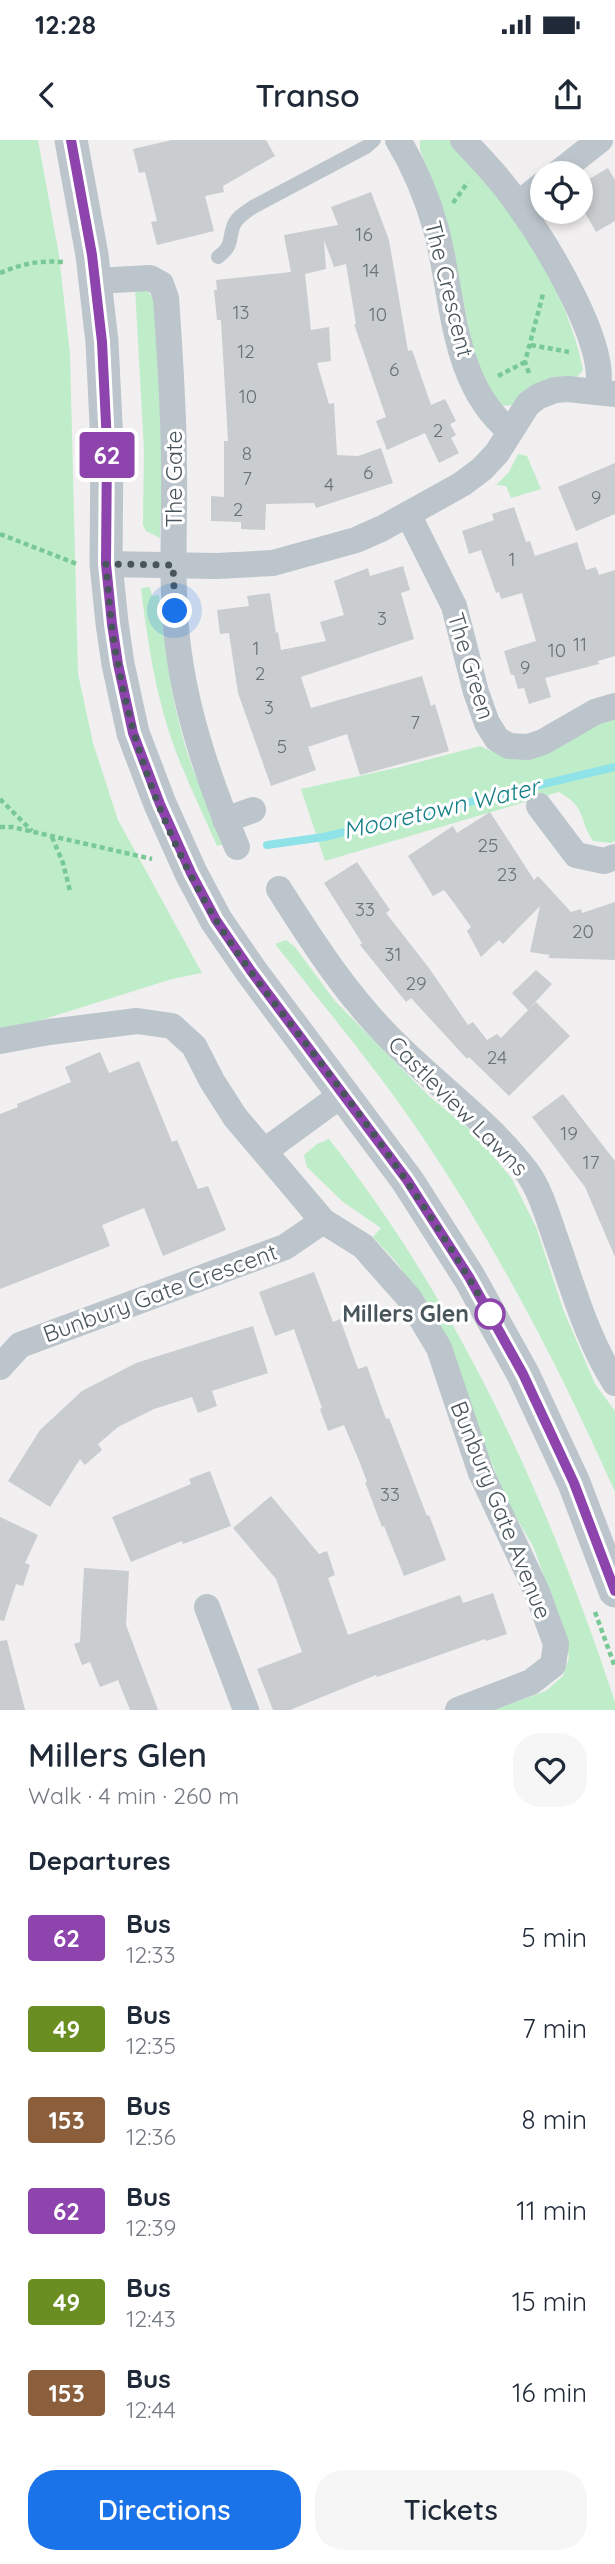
<!DOCTYPE html>
<html lang="en">
<head>
<meta charset="utf-8">
<style>
  :root { --surface:#fff; --page:#f6f6f7; --text:#1f2937; --muted:#747a83; --accent:#1a73e8 }
  body { margin:0; font-family:Quicksand,sans-serif; background:var(--page); color:var(--text); height:100vh; display:flex; flex-direction:column; font-size:26px; white-space:nowrap }
  * { box-sizing:border-box; margin:0 }
  p { font-size:23px; color:var(--muted) }
  .icon { flex:none; width:38px; height:38px; fill:none; stroke:currentColor; stroke-width:2; stroke-linecap:round; stroke-linejoin:round }
  .map { position:relative; height:1570px; overflow:hidden }
  .sheet { display:flex; flex-direction:column; background:var(--surface); flex:1 }
  .sheet>* { flex:none }
  .badge { padding:0 14px; border-radius:5px; font-size:24px; line-height:46px }
  .fabs { position:absolute; left:530px; top:21px; display:grid; gap:14px }
  .fabs a { display:grid; place-items:center; width:63px; height:63px; border-radius:50%; background:var(--surface); box-shadow:0 4px 10px #0003; font-size:35px }
  .you { position:absolute; width:35px; height:35px; margin:-18px; border:5px solid #fff; border-radius:50%; background:#1a73e8; box-shadow:0 0 0 10px #1a73e833 }
  .map>.badge { position:absolute; translate:-50% -50%; box-shadow:0 0 0 4px #fff }
  h2 { padding:0 28px; font-size:26px; line-height:63px }
  .round { display:grid; place-items:center; flex:none; width:74px; height:74px; border-radius:28px; background:var(--page) }
  .overview { display:flex; align-items:center; justify-content:space-between; height:119px; padding:0 28px }
  h1 { font-size:33px; font-weight:600; line-height:52px }
  .cta { display:flex; gap:14px; margin-top:auto; padding:14px 28px }
  .cta a { flex:1; height:80px; border-radius:28px; background:var(--accent); color:#fff; font-size:28px; font-weight:600; line-height:80px; text-align:center }
  .cta a+a { background:var(--page); color:var(--text) }
  ul { padding:0; list-style:none }
  li { display:flex; align-items:center; gap:21px; height:91px; padding:0 28px }
  li div { flex:1 }
  li b { display:block; font-size:26px }
  li em { font-style:normal }
  li .badge { min-width:77px; font-weight:700; text-align:center }
  .status { display:flex; justify-content:space-between; align-items:center; height:49px; padding:0 35px; background:var(--surface); direction:ltr }
  .status svg { height:19px; fill:currentColor }
  header { display:flex; justify-content:space-between; align-items:center; height:91px; padding:0 28px; background:var(--surface); font-size:32px; font-weight:600 }
  .map>svg:first-child { display:block }
  .green { fill:#bfedca }
  .lines { fill:none; stroke-linecap:round; stroke-linejoin:round }
  .stream { stroke:#8fe2e8; stroke-width:8 }
  .building { fill:#c9cdd0 }
  .path { stroke:#79c996; stroke-width:4.5; stroke-dasharray:5 3.5; stroke-linecap:butt }
  .service { stroke:#bbc5cb; stroke-width:14 }
  .minor { stroke:#bbc5cb; stroke-width:26 }
  .tertiary { stroke:#bbc5cb; stroke-width:33 }
  .line-casing { stroke:#fff; stroke-width:16 }
  .line { stroke:#8e44ad; stroke-width:10 }
  .walk { stroke:#48555b; stroke-width:7; stroke-dasharray:0 12.6 }
  .stop-dot { fill:#fff; stroke:#8e44ad; stroke-width:3.5 }
  .labels { text-anchor:middle; stroke-width:6; stroke-linejoin:round; paint-order:stroke }
  .number-label { font-size:19px; fill:#687378 }
  .street-label { font-size:23px; fill:#48555b; stroke:#fff }
  .stop-label { font-size:23px; font-weight:bold; fill:#48555b; stroke:#fff; text-anchor:end }
  .water-label { font-size:24px; font-style:italic; fill:#137f86; stroke:#fff }
</style>
</head>
<body>
<div class="status"><b>12:28</b><svg viewBox="0 0 49 12"><path d="M0 12V9h3v3zM5 12V6h3v6zM10 12V3h3v9zM15 12V0h3v12zM26 1h20v11H26zM47 4h2v5h-2z"/></svg></div>
<header><svg class="icon" aria-label="back" viewBox="0 0 24 24"><path d="M15 5l-7 7 7 7"/></svg>Transo<svg class="icon" aria-label="share" viewBox="0 0 24 24"><path d="M12 15V3M7 8l5-5 5 5M5 13v7h14v-7"/></svg></header>
<div class="map">
<svg width="615" height="1570" viewBox="0 0 615 1570">
  <rect width="100%" height="100%" fill="#f1efef"/>
  <path class="green" d="M0,0H38L59,115L70,214L78,534L93,603L118,680L202,833L172,839L0,893Z
    M420,0H449C507,60 567,146 583,230L577,237L513,265L500,266L495,260L474,214L454,114L441,63L420,10Z
    M135,147L145,149L153,158L156,180L163,308L160,398L146,391L143,385L144,310Z
    M518,314L527,316L541,349L511,358L506,346L496,345L509,332Z
    M150,447L152,456L159,455C165,512 172,569 191,624C201,651 213,677 224,704L217,706C198,662 175,618 163,571C152,531 146,490 141,448Z
    M615,576V701L611,703L593,701C578,678 587,668 559,652L325,721L301,649L400,627L480,606L509,619L522,618Z
    M286,800L295,807L335,861L430,957L474,993L512,1039L536,1087L563,1169L595,1244L615,1271V1352C561,1231 500,1113 426,1002C380,933 326,869 275,804Z
    M329,999C460,1166 549,1361 615,1562V1570H493L546,1551L563,1536L569,1517L566,1499L534,1408L505,1358L438,1181L397,1123L373,1097L381,1088L343,1062L307,1027L304,1015L317,1004Z"/>
  <g class="lines">
    <path class="stream" d="M267,705L324,697L615,627"/>
  </g>
  <path class="building" d="M172,0H266L275,16L223,46L224,52L205,56L214,91L157,105L151,82L157,81L145,32L139,33L133,9Z
    M608,28L615,40V81L596,92L581,66V44Z
    M371,52L389,100L408,211L412,210L431,265L445,259L456,281L450,284L456,295L451,298L459,313L439,323L425,293L387,310L376,281L386,277L354,184H356L346,124L334,127L324,100L326,129L305,134L311,190L329,187L331,221L317,223L329,264L334,263L337,315L358,316L381,308L393,343L316,368L314,363L266,364L265,390L241,389V382L211,381V356L224,357V301H228L221,180H217L214,150H217L216,140L291,132L284,95L338,85L331,67Z
    M615,323V374L576,391L558,347Z
    M514,367L526,402L530,401L535,416L577,402L586,430L596,427L599,435L615,430V516L598,521L599,524L545,538L551,557L529,564L524,548L518,549L514,535H511L504,511L536,501L522,453L501,459L499,452L496,453L481,410L469,414L462,391L494,380L492,374Z
    M403,426L410,450L401,453L414,499L301,537L311,568L422,536L431,566L435,564L449,611L360,635L347,594L308,607L316,630L271,646L238,553L229,493L220,494L217,470L249,466L247,456L270,453L276,493L278,492L281,510L326,501L320,482L344,475L334,441L368,428L370,436Z
    M490,672L534,740L538,736L571,772L581,769L582,773L615,762V820L548,818L550,815L530,812L540,766L503,804L499,800L481,817L467,791L471,787L454,763L444,750L433,756L408,716L453,686L457,693Z
    M357,722L390,770L386,773L429,828L468,885L473,882L487,900L497,894L501,898L536,862L570,896L509,956L469,917L467,919L411,858L406,862L360,805L362,803L324,743Z
    M536,830L552,844L528,870L512,853Z
    M100,912L109,933L139,921L172,1002L177,1000L198,1049L208,1046L226,1090L163,1116L144,1068L102,1085L110,1106L0,1149V974L18,967L17,964L71,942L65,927Z
    M563,954L615,1021V1117L585,1047L532,977Z
    M314,1132L333,1182L340,1179L358,1229L367,1226L386,1279L389,1278L427,1376L429,1375L446,1420L404,1436L384,1386L382,1387L365,1342H367L360,1323L344,1285L328,1291L320,1269L322,1268L294,1189L275,1196L259,1152Z
    M253,1186L268,1233L212,1251L217,1266L198,1273L192,1257L154,1269L118,1287L98,1304L102,1310L85,1325L80,1319L50,1367L8,1341L40,1290L82,1251L136,1223Z
    M210,1331L231,1386L183,1404L182,1401L131,1422L112,1377L191,1344L189,1339Z
    M271,1356L319,1414L327,1411L335,1435L328,1438L348,1495L460,1455L463,1463L493,1453L507,1494L486,1501L485,1499L377,1537L376,1535L290,1570H273L257,1529L302,1512L276,1439L233,1388Z
    M0,1377L38,1395L25,1423L30,1425L23,1446L16,1444L4,1481L0,1480Z
    M84,1428L129,1431L126,1485L158,1570H130L118,1540L100,1547L90,1522L82,1525L74,1504L80,1502Z
    M7,1500L25,1570H0V1501Z"/>
  <g class="lines">
    <path class="path" d="M453,63L468,42
      M0,133C21,124 40,120 63,122
      M531,205L569,212
      M529,233L525,222L543,154
      M498,236L525,222
      M0,394L77,424
      M0,659L32,691
      M0,687H12L152,719
      M52,697L63,723L70,751
      M595,1472L615,1527"/>
    <path class="service" d="M218,117C233,105 228,103 233,87C236,77 246,72 253,67L366,7L374,0"/>
    <path class="minor" d="M398,0C415,28 427,57 436,89C454,156 451,244 510,291
      M463,0C483,21 503,42 519,66C545,102 611,208 597,251
      M558,33L600,0
      M518,64L542,45
      M96,141L150,138L161,144L166,158C170,215 174,271 174,328C175,390 170,452 179,514C188,580 211,646 237,707
      M408,374L454,466L476,552L487,583L497,599L509,606L528,607L543,602L595,572L615,566
      M106,424L217,426L273,423L356,400L383,388L462,344L482,329L497,313L528,264L539,256L555,250L568,249L615,254
      M539,666L576,715L604,721L615,717
      M225,680L253,670
      M279,749C315,806 351,862 401,909C443,950 492,985 527,1032C541,1051 548,1078 556,1100C573,1148 587,1199 615,1243
      M0,901L49,892L137,881L172,886L194,906L212,941L235,977L323,1081L363,1106L409,1158L439,1208L481,1333L537,1452L556,1504L553,1525L531,1542L458,1570
      M266,1010L344,953
      M0,1227L20,1205L285,1107L323,1081
      M207,1467L246,1570"/>
    <path class="tertiary" d="M71,0L92,115L102,202L107,304L106,424L112,483L118,524L133,593L160,664L191,733L216,780L251,831L407,1040L469,1137L523,1234L574,1343L615,1451"/>
  </g>
  <g class="lines">
    <g class="line-casing">
      <path id="line" d="M71,0L92,115L102,202L107,304L106,424L112,484L118,524L133,593L160,664L191,733L216,780L251,831L407,1040L469,1137L523,1234L574,1343L615,1451"/>
    </g>
    <use href="#line" class="line"/>
    <path class="walk" d="M175,471L173,425L106,424C109,458 111,491 118,524C134,613 169,703 216,780C249,834 291,883 329,934C390,1014 447,1097 496,1185L490,1174"/>
  </g>
  <circle class="stop-dot" cx="490" cy="1174" r="14"/>
  <g class="labels">
    <g class="number-label">
      <text x="364" y="101">16</text>
      <text x="371" y="137">14</text>
      <text x="241" y="179">13</text>
      <text x="378" y="181">10</text>
      <text x="246" y="218">12</text>
      <text x="394" y="236">6</text>
      <text x="248" y="263">10</text>
      <text x="438" y="297">2</text>
      <text x="247" y="320">8</text>
      <text x="368" y="339">6</text>
      <text x="247" y="345">7</text>
      <text x="329" y="351">4</text>
      <text x="596" y="364">9</text>
      <text x="238" y="376">2</text>
      <text x="512" y="426">1</text>
      <text x="382" y="485">3</text>
      <text x="580" y="511">11</text>
      <text x="256" y="515">1</text>
      <text x="557" y="517">10</text>
      <text x="525" y="534">9</text>
      <text x="260" y="540">2</text>
      <text x="269" y="574">3</text>
      <text x="415" y="589">7</text>
      <text x="282" y="613">5</text>
      <text x="488" y="712">25</text>
      <text x="507" y="741">23</text>
      <text x="365" y="776">33</text>
      <text x="583" y="798">20</text>
      <text x="393" y="821">31</text>
      <text x="416" y="850">29</text>
      <text x="497" y="924">24</text>
      <text x="569" y="1000">19</text>
      <text x="591" y="1029">17</text>
      <text x="390" y="1361">33</text>
    </g>
    <g class="street-label">
      <text transform="translate(449 149) rotate(76)" y="8">The Crescent</text>
      <text transform="translate(174 339) rotate(-90)" y="8">The Gate</text>
      <text transform="translate(471 526) rotate(73)" y="8">The Green</text>
      <text transform="translate(458 966) rotate(45)" y="8">Castleview Lawns</text>
      <text transform="translate(160 1153) rotate(-20)" y="8">Bunbury Gate Crescent</text>
      <text transform="translate(501 1370) rotate(68)" y="8">Bunbury Gate Avenue</text>
    </g>
    <g class="stop-label">
      <text x="469" y="1182">Millers Glen</text>
    </g>
    <g class="water-label">
      <text transform="translate(441 669) rotate(-13)" y="8">Mooretown Water</text>
    </g>
  </g>
</svg>
<div class="fabs">
<a><svg class="icon" aria-label="locate" viewBox="0 0 24 24"><circle cx="12" cy="12" r="6"/><path d="M12 2v4M12 18v4M2 12h4M18 12h4"/></svg></a>
</div>
<div class="you" style="left:175px;top:471px"></div>
<b class="badge" style="left:107px;top:315px;background:#8e44ad;color:#fff">62</b>
</div>
<section class="sheet">
<div class="overview"><div><h1>Millers Glen</h1><p>Walk · 4 min · 260 m</p></div><a class="round"><svg class="icon" aria-label="heart" viewBox="0 0 24 24"><path d="M12 20l-8-8c-3-5 5-10 8-4 3-6 11-1 8 4z"/></svg></a></div>
<h2>Departures</h2>
<ul>
<li><span class="badge" style="background:#8e44ad;color:#fff">62</span><div><b>Bus</b><p>12:33</p></div><em>5 min</em></li>
<li><span class="badge" style="background:#6b8e23;color:#fff">49</span><div><b>Bus</b><p>12:35</p></div><em>7 min</em></li>
<li><span class="badge" style="background:#8b5e3c;color:#fff">153</span><div><b>Bus</b><p>12:36</p></div><em>8 min</em></li>
<li><span class="badge" style="background:#8e44ad;color:#fff">62</span><div><b>Bus</b><p>12:39</p></div><em>11 min</em></li>
<li><span class="badge" style="background:#6b8e23;color:#fff">49</span><div><b>Bus</b><p>12:43</p></div><em>15 min</em></li>
<li><span class="badge" style="background:#8b5e3c;color:#fff">153</span><div><b>Bus</b><p>12:44</p></div><em>16 min</em></li>
</ul>
<div class="cta"><a>Directions</a><a>Tickets</a></div>
</section>
</body>
</html>
